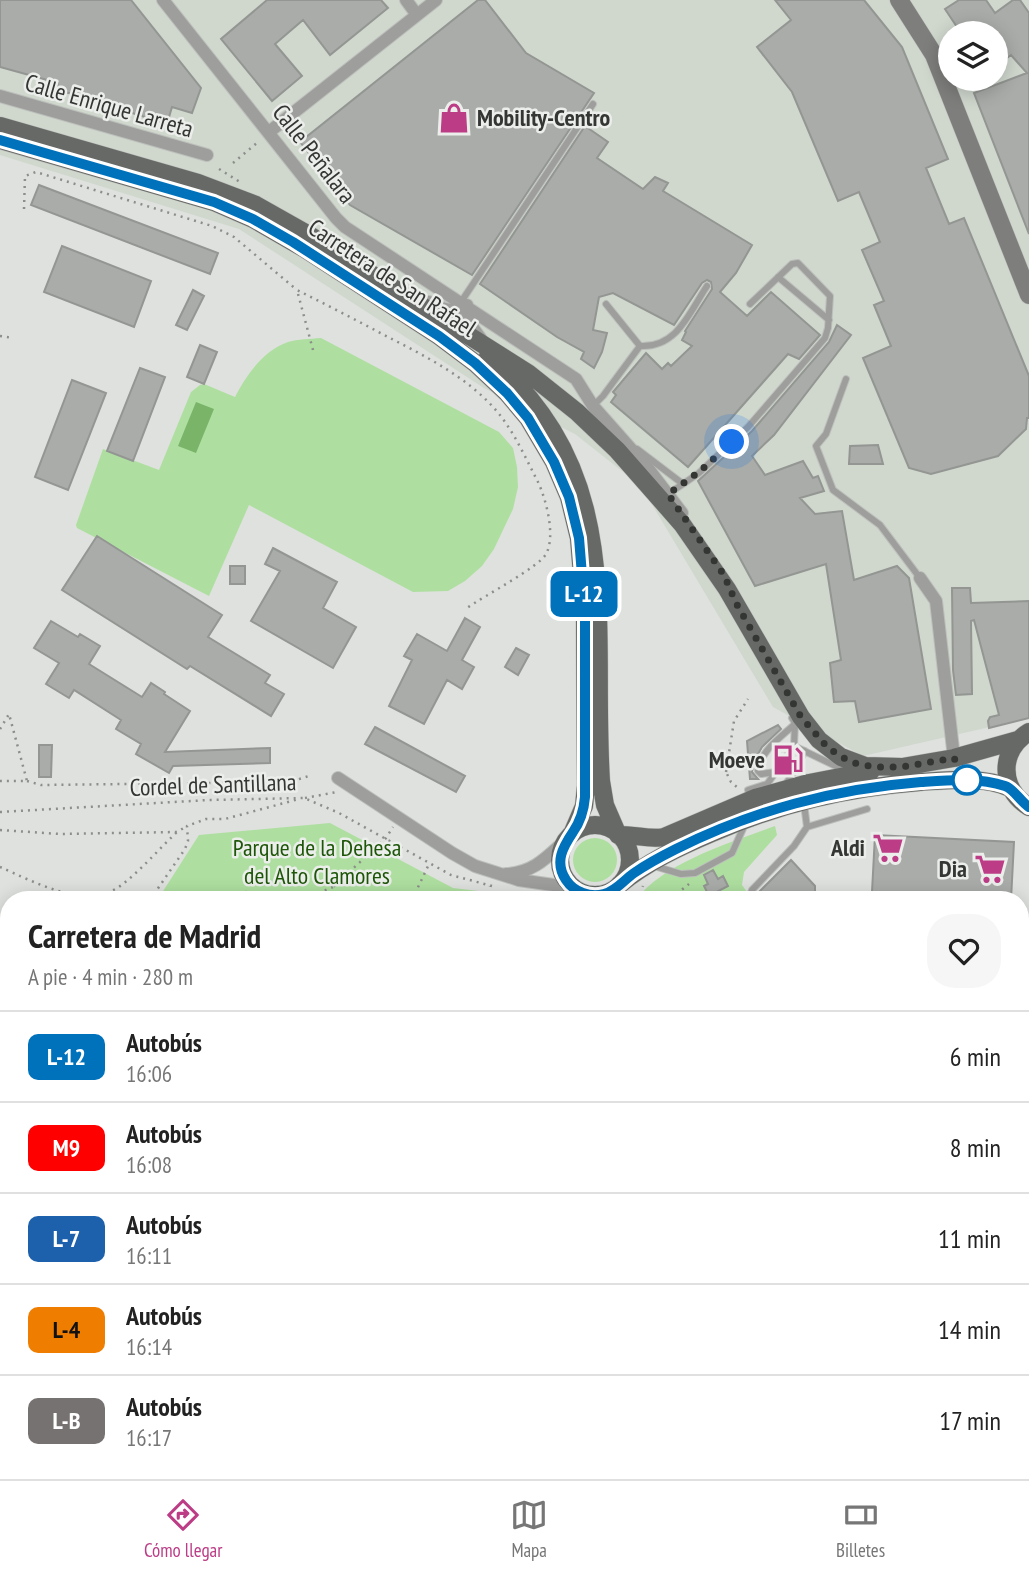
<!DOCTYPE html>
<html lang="es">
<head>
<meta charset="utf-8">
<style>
  :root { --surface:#fff; --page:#f6f6f6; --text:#222; --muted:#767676; --line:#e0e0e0; --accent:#bc3c86 }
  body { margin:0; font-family:"PT Sans Narrow",sans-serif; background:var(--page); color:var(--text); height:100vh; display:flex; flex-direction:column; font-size:26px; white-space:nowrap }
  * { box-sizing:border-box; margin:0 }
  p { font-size:23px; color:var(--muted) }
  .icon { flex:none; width:38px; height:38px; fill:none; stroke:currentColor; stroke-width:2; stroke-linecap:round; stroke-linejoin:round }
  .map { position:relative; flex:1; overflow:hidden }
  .panel { position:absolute; left:0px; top:891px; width:1029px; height:590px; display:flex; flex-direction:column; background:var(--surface); border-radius:28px 28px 0 0; box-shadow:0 4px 18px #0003 }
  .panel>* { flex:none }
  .badge { padding:0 14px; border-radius:10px; font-size:24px; line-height:46px }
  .buttons { position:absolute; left:938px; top:21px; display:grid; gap:14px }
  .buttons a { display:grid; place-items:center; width:70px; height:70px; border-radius:50%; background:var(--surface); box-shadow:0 4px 18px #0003; font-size:35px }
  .you { position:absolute; width:35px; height:35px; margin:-18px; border:5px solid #fff; border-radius:50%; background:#1a73e8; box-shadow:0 0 0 10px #1a73e833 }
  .map>.badge { position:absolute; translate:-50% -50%; box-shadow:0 0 0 4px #fff }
  .round { display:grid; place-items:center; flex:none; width:74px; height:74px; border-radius:28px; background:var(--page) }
  .head { display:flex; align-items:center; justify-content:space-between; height:119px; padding:0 28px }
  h1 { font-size:33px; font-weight:800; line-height:52px }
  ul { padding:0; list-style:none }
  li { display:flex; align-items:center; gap:21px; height:91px; padding:0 28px; border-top:2px solid var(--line) }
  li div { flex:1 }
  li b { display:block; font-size:26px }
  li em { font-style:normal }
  li .badge { min-width:77px; font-weight:700; text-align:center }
  .dock { display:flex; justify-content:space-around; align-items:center; height:98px; border-top:2px solid var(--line); background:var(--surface); font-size:19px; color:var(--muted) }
  .dock a { display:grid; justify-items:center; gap:4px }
  .dock .selected { color:var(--accent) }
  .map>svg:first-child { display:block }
  .built { fill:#d0d8ce; fill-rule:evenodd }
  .green { fill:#aedfa0 }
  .water { fill:#79b469 }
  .building { fill:#a9aca8; stroke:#939692; stroke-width:2 }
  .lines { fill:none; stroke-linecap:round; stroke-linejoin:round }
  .service-casing { stroke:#bcbfbb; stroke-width:8 }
  .pedestrian-casing { stroke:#bcbfbb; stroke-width:10 }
  .minor-casing { stroke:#bcbfbb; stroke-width:14 }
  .secondary-casing { stroke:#bcbfbb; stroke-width:19 }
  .primary-casing { stroke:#bcbfbb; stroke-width:19 }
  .path { stroke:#8c8e8b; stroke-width:2.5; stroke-dasharray:2 5; stroke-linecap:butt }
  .service { stroke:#9e9f9d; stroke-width:6 }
  .pedestrian { stroke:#9e9f9d; stroke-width:9 }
  .minor { stroke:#9e9f9d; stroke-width:12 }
  .secondary { stroke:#7e7f7d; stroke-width:18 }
  .primary { stroke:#676966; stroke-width:18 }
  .line-casing { stroke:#fff; stroke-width:16 }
  .line { stroke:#0072bc; stroke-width:10 }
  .walk { stroke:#343634; stroke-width:7; stroke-dasharray:0 12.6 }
  .stop-dot { fill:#fff; stroke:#0072bc; stroke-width:3.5 }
  .labels { text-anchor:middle; stroke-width:5; stroke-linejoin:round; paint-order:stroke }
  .street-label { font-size:24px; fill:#343634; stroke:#ebeeeb }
  .poi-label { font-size:24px; font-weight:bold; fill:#343634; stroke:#ebeeeb; text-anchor:end }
  .park-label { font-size:24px; fill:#1e5608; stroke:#ebeeeb }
</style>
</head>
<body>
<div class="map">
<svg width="1029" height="1479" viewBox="0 0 1029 1479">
  <rect width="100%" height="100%" fill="#dee1dd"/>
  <path class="built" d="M0,0H1029V718L863,756L773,707L641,486L575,434L484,388L239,229L0,155ZM950,33H996V79H950Z
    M281,1472H568V1479H281Z"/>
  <path class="green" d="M321,338L499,432L513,448L517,467L518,487L513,509L494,549L482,566L465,581L448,591L413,592L249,505L209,596L77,528L76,525L103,449L159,470L191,392L200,385L204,384L235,397C246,375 264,350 288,342C298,339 310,339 321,338Z
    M330,823L453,888L546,899H158L199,835Z
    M775,826L777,835L744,872L742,885L752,899L636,900C664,862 733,842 775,826Z
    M573 860a22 22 0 1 1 44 0a22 22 0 1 1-44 0Z
    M9,1019V1338L0,1335V1025Z"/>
  <path class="water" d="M196,402L214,409L196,453L178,446Z"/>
  <path class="building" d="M0,0H131L201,88L192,113L172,107L167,124L56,89L58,83L0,67Z
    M267,0H381L388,8L330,55L303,20L275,44L302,76L272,101L221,39Z
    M478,0H485L526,53L594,93L472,275L350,205L300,142Z
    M775,0H864L902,47L948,159L926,168L949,224L964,218L1029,376V418H1027L1026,429L998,456L931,474L909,468L863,358L891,346L874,305L884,301L862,250L880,242L859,192L838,201L792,92L757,47L791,20Z
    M959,0H986L995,13L1013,0H1020L1029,13V234L974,93L1027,73L1011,55L996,66V33H961L945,9Z
    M585,126L608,142L597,158L643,189L655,177L668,183L663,191L752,245L736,273L720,292L747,316L771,292L820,335L799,359L788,354L688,467L611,402L616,395L613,392L646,353L662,369L668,363L671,366L692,346L682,340L686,332L685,331L712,289L711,282L707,280L702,283L674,325L613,293L599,297L593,330L607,333L602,352L594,368L581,359L584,352L557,337L480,284Z
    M39,185L218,253L210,274L31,205Z
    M62,246L151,281L134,327L44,292Z
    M193,290L204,296L187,330L176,325Z
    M837,325L851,335L774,435L752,456L765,475L803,461L813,478L818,476L824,491L800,498L815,514L842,511L854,580L897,566L909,578L931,709L859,722L855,701L834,702L830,663L841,660L826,564L755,586L698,481L752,431L829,342Z
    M200,345L217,352L204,384L187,377Z
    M140,368L165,377L133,461L107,451Z
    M72,380L106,393L68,490L35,477Z
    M878,445L883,464H849L850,446Z
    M97,536L222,615L208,637L270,675L265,683L284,694L271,716L190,666L187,669L62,590Z
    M273,548L337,582L323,608L356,627L333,668L251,621L280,571L265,564Z
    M230,566H245V584H230Z
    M952,588H970L971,603L1029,601V718L989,728L988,721L990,717L999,715L974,620L971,621L972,694L956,695L953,670Z
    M465,618L480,627L462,660L474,667L462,689L447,680L424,724L389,706L412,660L404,656L417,634L447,651Z
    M51,621L78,637L80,634L100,646L89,664L142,697L151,683L165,692L164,694L190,711L165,752L270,748V763L173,766L169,773L136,754L141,744L116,729L121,720L74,690L69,698L46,684L59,663L34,648Z
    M516,648L529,655L518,675L505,667Z
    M778,725L781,729L762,747L754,761L752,772L758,779H750L747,741Z
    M375,727L465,776L456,792L365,744Z
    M39,745H52L51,777H39Z
    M875,835L1014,842L1011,900H865L872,892Z
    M791,860L815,886V900H762L758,893Z
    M713,870L718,879L723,876L728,886L709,896L704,886L708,884L704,875Z"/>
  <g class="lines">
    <g class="service-casing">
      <path id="service" d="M778,277L829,320
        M461,302L593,104
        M606,304L640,346
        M846,379L826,434L816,446L833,490L880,525L920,578
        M593,406L603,396L640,346C677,348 689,313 707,286
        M637,449L683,484L668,494
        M683,484L699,473L748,427L825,338L828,328L830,296L798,263L792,264L750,304
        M794,746L846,771
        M776,772L761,774L758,771C760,751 781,737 795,724
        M785,786L805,751
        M748,790L767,784
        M763,790L794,746L795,723L792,718
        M804,804L807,827
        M654,866L681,874L695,873L732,853L746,822
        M755,900L751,893L752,890L794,846L807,827L867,809
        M1020,974L1029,975
        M711,1472L717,1479"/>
    </g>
    <g class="pedestrian-casing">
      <path id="pedestrian" d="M1020,1240L1029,1233
        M253,1479V1472"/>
    </g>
    <g class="minor-casing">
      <path id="minor" d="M163,0L336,218L345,227L576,379L593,406L647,467L682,513
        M406,0L417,15
        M0,96L207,155
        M269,132L436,0
        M429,302C443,309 453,314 467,305
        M467,305L468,321L481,339
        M920,578L936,601L954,758
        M338,778L452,853L475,866L519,880L574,888
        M506,874C534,873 548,856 567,839
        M1020,1055L1029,1063
        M1020,1114L1029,1122
        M1020,1178L1029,1172
        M1020,1262L1029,1268
        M0,1422L2,1430L0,1437
        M104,1479V1472
        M879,1479L881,1472"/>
    </g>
    <g class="secondary-casing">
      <path id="secondary" d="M899,0L934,55L1029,295"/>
    </g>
    <g class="primary-casing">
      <path id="primary" d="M0,126L198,183L256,205L311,236L528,373L577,412L617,450L682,524L727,589L801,717L819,740L841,757L865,766L902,767L954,758L1018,740
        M0,140L214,202L253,219L305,249L439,336L475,363L507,393L528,418L554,462L569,497L579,538L585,612L586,786L584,806L572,834
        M488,356C628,476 591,619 601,781L605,805L618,835
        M1029,732C999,750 999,789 1029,807
        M560 860a35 35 0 1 1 70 0a35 35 0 1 1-70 0Z
        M618,835C634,834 649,840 664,837L755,798L809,783L871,771
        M619,885C647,862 679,847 712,833C782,803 845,788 920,782C949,780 983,776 1010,788
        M589,1479V1472
        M611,1479V1472"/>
    </g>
    <path class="path" d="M233,163L258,142
      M219,169L240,182
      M24,209L25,176L36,172L212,226L234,237L297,290
      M0,336L13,338
      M313,350L297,290C327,305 358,321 388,337C425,356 465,376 494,408C513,429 525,457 538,482C546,499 556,536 546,554C539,567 484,596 467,608
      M0,729L9,714L27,781H0
      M724,768L731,782L738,788
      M726,772L734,721L748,699
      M27,781L41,785L290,782L312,775
      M305,798L337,792
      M0,812L209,800L304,798L339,813L451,875L492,886
      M0,830L60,834L177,832L187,826
      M0,867C35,882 87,912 123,884C142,869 159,849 177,832
      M150,900L185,849L188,841L187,826L206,819H225L299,799
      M226,900L245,892L306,900
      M315,900L321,892L333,887
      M336,900L333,887L386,838L393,827
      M412,900L429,864
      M486,900L490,886
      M638,900L643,886
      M664,900L679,892L689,884
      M0,932L9,964
      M1020,988L1029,987
      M0,1028L9,1021
      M0,1034L9,1038
      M0,1064L9,1060
      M0,1102H9
      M9,1137L4,1155L9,1172
      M0,1145L7,1142
      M0,1243L9,1235
      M0,1291L9,1297
      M1020,1299L1029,1304
      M0,1330L9,1332
      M1020,1357H1029
      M1026,1357V1369L1029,1376
      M1020,1459L1029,1460
      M644,1472V1479
      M778,1472V1479
      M571,1479V1472
      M846,1479L847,1472
      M954,1479L955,1472
      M981,1479L982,1472"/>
    <use href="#service" class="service"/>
    <use href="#pedestrian" class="pedestrian"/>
    <use href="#minor" class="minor"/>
    <use href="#secondary" class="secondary"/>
    <use href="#primary" class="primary"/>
  </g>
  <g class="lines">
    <g class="line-casing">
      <path id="line" d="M0,140L214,202L253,219L293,242L439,336L475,363L507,393L528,418L554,462L569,497L579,538L585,612V797C584,809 580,822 573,832C563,847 554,862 566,880C574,892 590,898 604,894C616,891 624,880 634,873C647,864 662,856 676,849C755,810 833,789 921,782C948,780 979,777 1005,786C1014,789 1020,801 1029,807"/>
    </g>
    <use href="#line" class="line"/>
    <path class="walk" d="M732,442L699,472L668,494L724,575L736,603L801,717L828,748L850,762L874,767H902L954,758L967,780"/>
  </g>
  <defs>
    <g id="shop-bare" transform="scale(2.415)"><path d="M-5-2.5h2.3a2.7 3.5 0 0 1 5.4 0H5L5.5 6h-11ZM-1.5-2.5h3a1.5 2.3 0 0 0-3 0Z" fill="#bc3c86" stroke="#ebeeeb" stroke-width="2.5" paint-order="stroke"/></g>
    <g id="fuel-bare" transform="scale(2.415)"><path d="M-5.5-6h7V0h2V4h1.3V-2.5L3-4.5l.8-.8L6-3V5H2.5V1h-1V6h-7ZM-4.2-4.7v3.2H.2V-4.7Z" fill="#bc3c86" stroke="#ebeeeb" stroke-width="2.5" paint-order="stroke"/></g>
    <g id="supermarket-bare" transform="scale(2.415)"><path d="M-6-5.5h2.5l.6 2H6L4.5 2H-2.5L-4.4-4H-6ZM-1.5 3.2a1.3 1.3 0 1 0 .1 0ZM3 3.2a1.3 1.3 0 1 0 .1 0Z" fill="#bc3c86" stroke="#ebeeeb" stroke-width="2.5" paint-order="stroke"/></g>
  </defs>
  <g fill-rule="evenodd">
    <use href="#shop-bare" x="454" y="118"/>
    <use href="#fuel-bare" x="788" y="760"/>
    <use href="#supermarket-bare" x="888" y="848"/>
    <use href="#supermarket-bare" x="990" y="869"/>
  </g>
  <circle class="stop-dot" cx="967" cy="780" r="14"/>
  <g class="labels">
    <g class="street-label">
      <text transform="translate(109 106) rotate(16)" y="8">Calle Enrique Larreta</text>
      <text transform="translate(314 154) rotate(52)" y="8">Calle Peñalara</text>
      <text transform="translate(392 278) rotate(33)" y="8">Carretera de San Rafael</text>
      <text transform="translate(213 785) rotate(-2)" y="8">Cordel de Santillana</text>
    </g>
    <g class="poi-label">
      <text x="477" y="126" text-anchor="start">Mobility-Centro</text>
      <text x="765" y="768">Moeve</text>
      <text x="865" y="856">Aldi</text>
      <text x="967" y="877">Dia</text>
    </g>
    <g class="park-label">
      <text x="317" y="856">Parque de la Dehesa<tspan x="317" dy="28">del Alto Clamores</tspan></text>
    </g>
  </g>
</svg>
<div class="buttons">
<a><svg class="icon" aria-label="layers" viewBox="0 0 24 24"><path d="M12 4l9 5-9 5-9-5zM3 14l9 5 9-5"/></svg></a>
</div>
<div class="you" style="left:732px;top:442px"></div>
<b class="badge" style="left:584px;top:594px;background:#0072bc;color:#fff">L-12</b>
<section class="panel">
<div class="head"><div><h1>Carretera de Madrid</h1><p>A pie · 4 min · 280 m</p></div><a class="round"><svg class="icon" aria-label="heart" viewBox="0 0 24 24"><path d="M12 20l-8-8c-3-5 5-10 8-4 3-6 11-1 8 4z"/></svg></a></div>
<ul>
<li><span class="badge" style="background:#0072bc;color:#fff">L-12</span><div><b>Autobús</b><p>16:06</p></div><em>6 min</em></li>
<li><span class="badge" style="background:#f00;color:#fff">M9</span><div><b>Autobús</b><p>16:08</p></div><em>8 min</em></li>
<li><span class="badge" style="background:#1d61ac;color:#fff">L-7</span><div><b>Autobús</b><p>16:11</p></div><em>11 min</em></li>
<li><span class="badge" style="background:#ef7e00;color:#111">L-4</span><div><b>Autobús</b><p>16:14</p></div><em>14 min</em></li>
<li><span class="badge" style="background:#767271;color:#fff">L-B</span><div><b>Autobús</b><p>16:17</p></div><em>17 min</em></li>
</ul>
</section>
</div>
<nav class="dock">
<a class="selected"><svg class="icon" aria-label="directions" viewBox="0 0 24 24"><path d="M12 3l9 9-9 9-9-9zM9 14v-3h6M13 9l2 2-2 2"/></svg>Cómo llegar</a>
<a><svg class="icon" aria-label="map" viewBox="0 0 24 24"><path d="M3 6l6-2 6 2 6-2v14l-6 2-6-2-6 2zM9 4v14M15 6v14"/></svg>Mapa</a>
<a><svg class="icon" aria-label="tickets" viewBox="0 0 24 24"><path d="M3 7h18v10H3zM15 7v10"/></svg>Billetes</a>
</nav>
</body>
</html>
